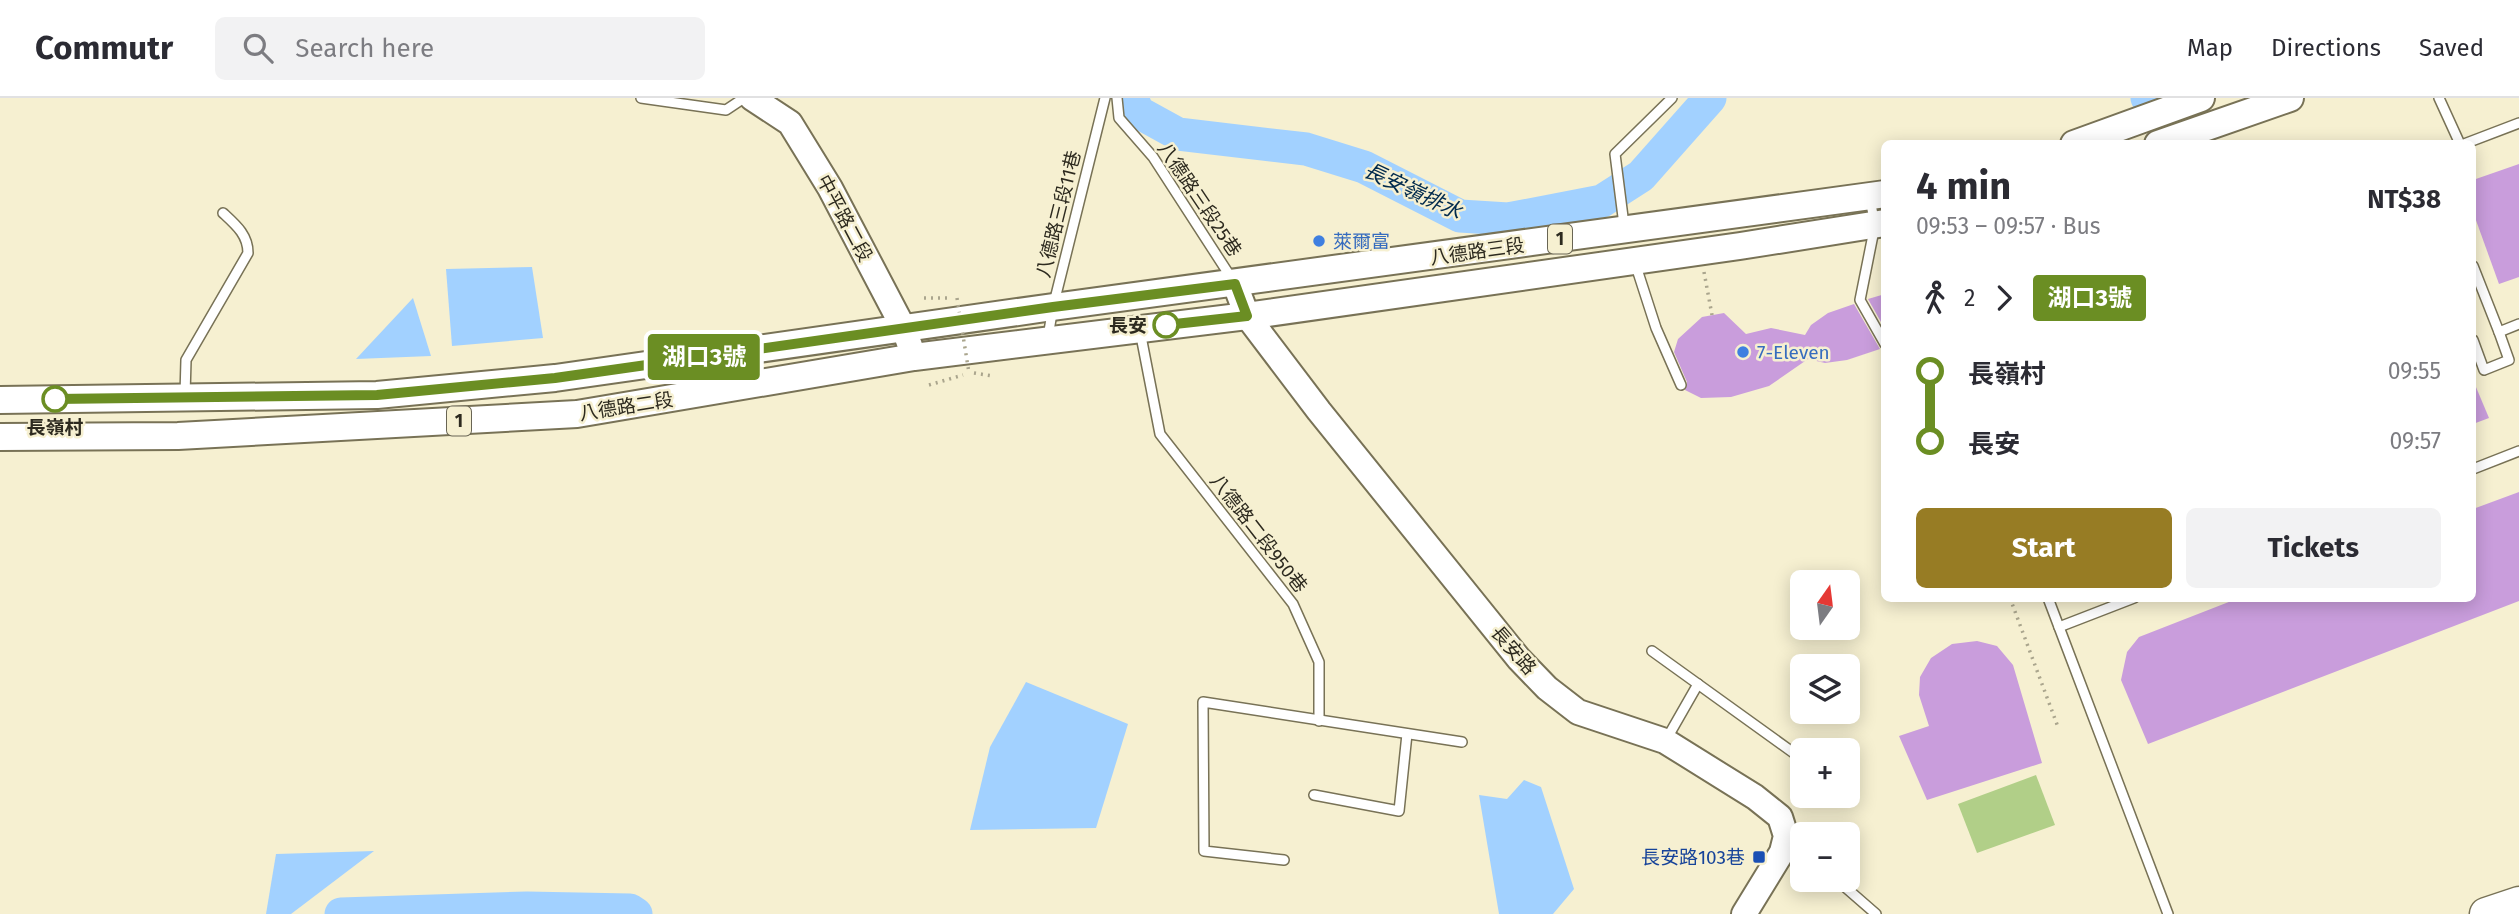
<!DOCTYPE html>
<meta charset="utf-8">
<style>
body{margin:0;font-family:"Fira Sans","Noto Sans TC",sans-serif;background:#f2f2f3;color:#2b2b33;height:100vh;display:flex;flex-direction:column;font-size:26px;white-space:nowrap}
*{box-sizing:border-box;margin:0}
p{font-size:23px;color:#7c7c81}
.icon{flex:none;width:38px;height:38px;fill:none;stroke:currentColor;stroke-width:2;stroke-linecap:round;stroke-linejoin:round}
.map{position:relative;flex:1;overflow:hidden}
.panel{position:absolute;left:1881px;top:42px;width:595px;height:462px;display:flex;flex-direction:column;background:#fff;border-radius:10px;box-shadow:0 4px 18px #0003}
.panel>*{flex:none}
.badge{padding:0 14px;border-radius:5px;font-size:24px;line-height:46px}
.needle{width:46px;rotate:14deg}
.buttons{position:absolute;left:1790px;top:472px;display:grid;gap:14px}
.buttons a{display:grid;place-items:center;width:70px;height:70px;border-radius:10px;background:#fff;box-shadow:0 4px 18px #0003;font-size:35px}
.map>.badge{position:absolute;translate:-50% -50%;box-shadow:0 0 0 4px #fff}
.legs{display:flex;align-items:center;gap:10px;height:77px;padding:0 35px;font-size:23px}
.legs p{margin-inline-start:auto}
.headline{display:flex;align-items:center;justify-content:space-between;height:119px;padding:0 35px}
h1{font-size:38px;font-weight:700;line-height:52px}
.primary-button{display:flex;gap:14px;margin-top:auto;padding:14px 35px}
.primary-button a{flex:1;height:80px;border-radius:10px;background:#977c24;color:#fff;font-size:28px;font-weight:700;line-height:80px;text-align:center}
.primary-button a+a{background:#f2f2f3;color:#2b2b33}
ul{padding:0 35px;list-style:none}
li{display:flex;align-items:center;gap:24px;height:70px;font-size:26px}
li i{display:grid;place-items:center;width:10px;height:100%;margin:0 9px;background:currentColor}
li i::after{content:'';width:18px;height:18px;margin:-9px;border:5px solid;border-radius:50%;background:#fff}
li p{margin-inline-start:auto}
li:first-child i{background:linear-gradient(#0000 50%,currentColor 0)}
li:last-child i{background:linear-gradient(currentColor 50%,#0000 0)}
header{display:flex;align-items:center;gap:42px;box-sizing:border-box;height:98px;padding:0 35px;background:#fff;border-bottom:2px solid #e1e1e2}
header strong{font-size:33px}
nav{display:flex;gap:38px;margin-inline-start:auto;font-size:24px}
.search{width:490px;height:63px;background:#f2f2f3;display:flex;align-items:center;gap:18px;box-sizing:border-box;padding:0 24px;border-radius:10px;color:#7c7c81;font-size:26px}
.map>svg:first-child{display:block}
.green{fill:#b1cf88}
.water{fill:#a2d1ff}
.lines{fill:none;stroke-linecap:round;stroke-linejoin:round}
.river{stroke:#a2d1ff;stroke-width:33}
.building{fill:#c99ddc}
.lane-casing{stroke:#787256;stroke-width:12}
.secondary-casing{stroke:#787256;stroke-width:28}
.primary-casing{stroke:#787256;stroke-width:30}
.highway-casing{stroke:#787256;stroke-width:35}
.path{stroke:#aaa58d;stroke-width:3.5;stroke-dasharray:2 5;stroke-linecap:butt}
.lane{stroke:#fff;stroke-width:9}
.secondary{stroke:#fff;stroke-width:24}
.primary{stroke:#fff;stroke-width:26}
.highway{stroke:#fff;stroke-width:32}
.path-bridge{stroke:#aaa58d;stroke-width:3.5;stroke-dasharray:2 5;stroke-linecap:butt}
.line-1-casing{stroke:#fff;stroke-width:16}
.line-1{stroke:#6b8e23;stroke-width:10}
.shop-dot{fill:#3f7fe0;stroke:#f6f0d1;stroke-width:2.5}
.stop-1-dot{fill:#fff;stroke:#6b8e23;stroke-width:3.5}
.transit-dot{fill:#1a4fb4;stroke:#f6f0d1;stroke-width:2.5}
.labels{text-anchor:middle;stroke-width:5;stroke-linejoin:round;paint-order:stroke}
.shield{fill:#f6f0d1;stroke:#696554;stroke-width:2}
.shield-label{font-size:18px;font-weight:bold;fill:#2d2a1f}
.street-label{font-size:19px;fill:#2d2a1f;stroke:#f6f0d1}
.shop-label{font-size:19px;fill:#366cbe;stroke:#f6f0d1;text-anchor:start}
.stop-label{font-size:19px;font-weight:bold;fill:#2d2a1f;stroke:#f6f0d1;text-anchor:end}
.transit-label{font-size:19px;fill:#164399;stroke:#f6f0d1;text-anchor:end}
.water-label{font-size:21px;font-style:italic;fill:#002a4d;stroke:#f6f0d1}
</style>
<header>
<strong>Commutr</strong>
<div class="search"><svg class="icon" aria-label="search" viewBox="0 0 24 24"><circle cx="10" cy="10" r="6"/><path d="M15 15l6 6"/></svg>Search here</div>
<nav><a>Map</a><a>Directions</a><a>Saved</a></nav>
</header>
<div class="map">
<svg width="2519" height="816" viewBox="0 0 2519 816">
<rect width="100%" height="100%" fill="#f6f0d1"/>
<path class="green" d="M2036,677L2055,727L1977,755L1958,706Z"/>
<g class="water">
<path d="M532,169L543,240L452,248L446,171Z"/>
<path d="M413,200L431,258L356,261Z"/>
<path d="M1026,584L1128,626L1096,730L970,732L990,649Z"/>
<path d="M1524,682L1541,689L1574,791L1553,816H1499L1479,697L1507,701Z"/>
<path d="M374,753L291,816H266L276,756Z"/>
</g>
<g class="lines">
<g class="river">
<path d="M1132,0L1138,14L1178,36L1306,51L1364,69L1460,118L1508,121L1602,103L1641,78L1710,0"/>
<path d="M2147,0L2178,46"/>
<path d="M341,816L527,810L630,812L636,816"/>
</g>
</g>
<g class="building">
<path d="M2519,66V179L2499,186L2473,114V82Z"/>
<path d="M1885,196V231L1868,201Z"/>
<path d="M1854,206L1880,251L1847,262L1825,265L1808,261L1769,288L1731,299L1701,300L1685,292L1687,284L1674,254L1678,241L1702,219L1724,215L1746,236L1771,230L1805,237L1811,227L1828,215Z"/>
<path d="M2473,282L2489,320L2473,326Z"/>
<path d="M2519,394V503L2148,646L2121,582L2127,554L2139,539L2239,500H2473V411Z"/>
<path d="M1977,543L1997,548L2013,567L2042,665L1927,702L1899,638L1929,628L1919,597L1920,579L1931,560L1952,546Z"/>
</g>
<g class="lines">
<defs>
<g id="lane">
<path d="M641,0L726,12L744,0"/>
<path d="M1117,0L1119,20L1153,59L1232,181"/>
<path d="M2439,0L2460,46"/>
<path d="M2464,46L2519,25"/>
<path d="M1870,101L1875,127L1860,202L1885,246"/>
<path d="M1624,127L1615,56L1672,0"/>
<path d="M1635,165L1656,230L1681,287"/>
<path d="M2473,168L2499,234L2519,226"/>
<path d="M1140,233L1160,336L1293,506L1319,564V623"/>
<path d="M1048,239L1053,209L1105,0"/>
<path d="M2473,242L2484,272L2509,262L2499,234"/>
<path d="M185,297L186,262L248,155C248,137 236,127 223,115"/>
<path d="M2473,371L2519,353"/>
<path d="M2048,500L2168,816"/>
<path d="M2059,529L2134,500"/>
<path d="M1652,553L1802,661"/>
<path d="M1666,642L1698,586"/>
<path d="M1314,697L1399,713L1407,636"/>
<path d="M1788,740L1802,753"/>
<path d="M1284,762L1204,753L1203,604L1462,644"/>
<path d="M1837,782L1876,816"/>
</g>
<g id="secondary">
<path d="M752,0L790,25L830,90L904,231L914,259"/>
<path d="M1235,186L1247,218L1319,313L1519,561L1547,590L1578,614L1665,643L1755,699L1780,719L1786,738L1782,754L1744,816"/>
</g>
<g id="primary">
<path d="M2074,46L2201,0"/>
<path d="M2158,46L2290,0"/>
<path d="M0,302L377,297L555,280L1053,209L1885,96"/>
<path d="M0,339L178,338L577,316L914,259L1247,218L1740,148L1885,125"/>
</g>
<path id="highway" d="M2486,816L2519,805"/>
</defs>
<use href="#lane" class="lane-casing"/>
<use href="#secondary" class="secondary-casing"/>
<use href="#primary" class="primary-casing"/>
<use href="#highway" class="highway-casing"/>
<g class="path">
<path d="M1704,174L1712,217"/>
<path d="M924,200H950"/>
<path d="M974,275L993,278"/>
<path d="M929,287L963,277"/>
<path d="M2010,500L2058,629"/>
</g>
<use href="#lane" class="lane"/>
<use href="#secondary" class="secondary"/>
<use href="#primary" class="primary"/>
<use href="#highway" class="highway"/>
<path class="path-bridge" d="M957,200L969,275"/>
</g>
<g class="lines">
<defs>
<path id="line-1" d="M55,301L377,297L555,280L1053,209L1235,186L1247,218L1166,227"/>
</defs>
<use href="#line-1" class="line-1-casing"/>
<use href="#line-1" class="line-1"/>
</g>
<g class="shop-dot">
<circle cx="1319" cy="143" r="7"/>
<circle cx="1743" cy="254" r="7"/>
</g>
<g class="stop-1-dot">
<circle cx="1166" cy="227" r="12"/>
<circle cx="55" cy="301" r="12"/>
</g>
<rect class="transit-dot" x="1752" y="752" width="14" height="14" rx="3.5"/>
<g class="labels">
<g class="shield">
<rect x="1548" y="126.5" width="24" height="29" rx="5"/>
<rect x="447" y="308.5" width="24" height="29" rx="5"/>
</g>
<g class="shield-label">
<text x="1560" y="147">1</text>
<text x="459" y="329">1</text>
</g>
<g class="street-label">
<text transform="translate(1200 101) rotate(56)" y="7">八德路三段25巷</text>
<text transform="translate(1058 116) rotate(-76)" y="7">八德路三段11巷</text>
<text transform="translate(845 120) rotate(62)" y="7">中平路二段</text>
<text transform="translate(1477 153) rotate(-8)" y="7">八德路三段</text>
<text transform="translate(626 308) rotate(-9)" y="7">八德路二段</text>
<text transform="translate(1259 435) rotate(52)" y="7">八德路二段950巷</text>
<text transform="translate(1514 552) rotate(49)" y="7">長安路</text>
</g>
<g class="shop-label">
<text x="1333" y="150">萊爾富</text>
<text x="1757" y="261">7-Eleven</text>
</g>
<g class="stop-label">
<text x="1147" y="234">長安</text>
<text x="55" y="336" text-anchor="middle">長嶺村</text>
</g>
<g class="transit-label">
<text x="1745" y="766">長安路103巷</text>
</g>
<g class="water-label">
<text transform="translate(1413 93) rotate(25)" y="7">長安嶺排水</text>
</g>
</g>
</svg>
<div class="buttons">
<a><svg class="needle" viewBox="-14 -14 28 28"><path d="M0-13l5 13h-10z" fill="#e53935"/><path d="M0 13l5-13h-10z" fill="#7c7c81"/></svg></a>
<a><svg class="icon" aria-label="layers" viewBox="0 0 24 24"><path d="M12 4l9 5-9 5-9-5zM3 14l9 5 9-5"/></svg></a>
<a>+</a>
<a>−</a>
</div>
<b class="badge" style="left:704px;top:259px;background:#6b8e23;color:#fff">湖口3號</b>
<section class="panel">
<div class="headline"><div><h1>4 min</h1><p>09:53 – 09:57 · Bus</p></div><b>NT$38</b></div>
<div class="legs"><svg class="icon" aria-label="walk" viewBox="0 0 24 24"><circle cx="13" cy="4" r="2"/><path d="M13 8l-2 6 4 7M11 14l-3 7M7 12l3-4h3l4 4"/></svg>2<svg class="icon" aria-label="forward" viewBox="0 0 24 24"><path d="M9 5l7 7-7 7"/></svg><b class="badge" style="background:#6b8e23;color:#fff">湖口3號</b></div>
<ul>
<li><i style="color:#6b8e23"></i><b>長嶺村</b><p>09:55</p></li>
<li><i style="color:#6b8e23"></i><b>長安</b><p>09:57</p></li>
</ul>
<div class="primary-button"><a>Start</a><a>Tickets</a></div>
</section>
</div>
